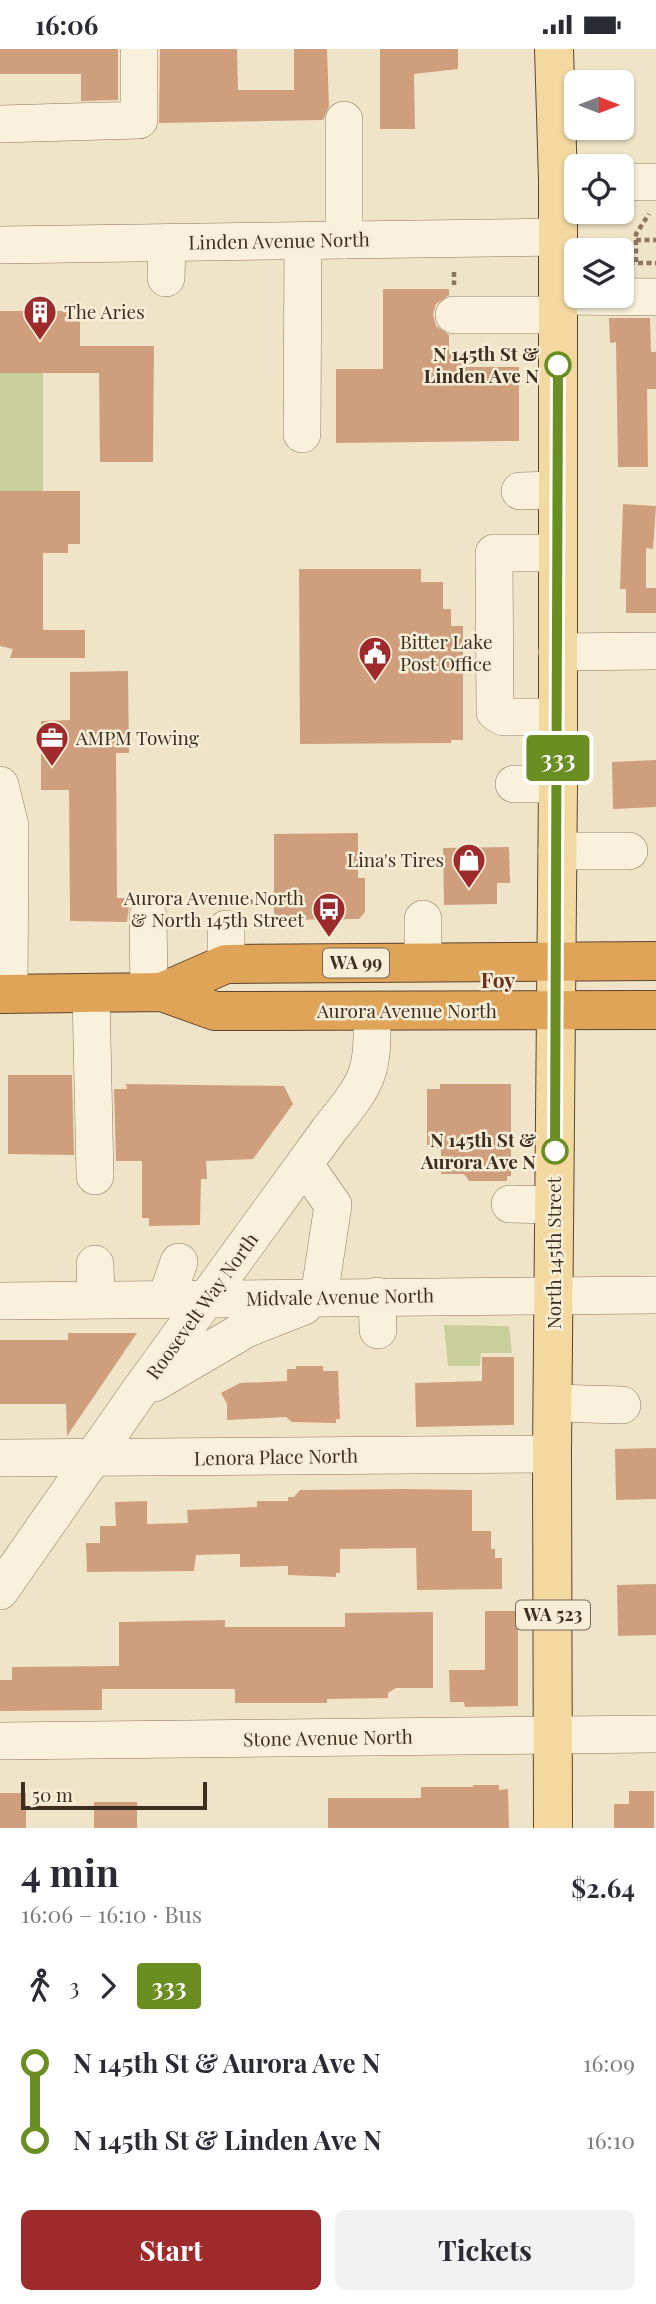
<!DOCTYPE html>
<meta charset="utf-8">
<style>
body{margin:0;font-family:"Playfair Display",serif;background:#f2f2f3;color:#2b2b33;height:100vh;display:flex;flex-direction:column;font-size:26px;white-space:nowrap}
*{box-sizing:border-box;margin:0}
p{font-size:23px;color:#7c7c81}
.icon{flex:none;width:38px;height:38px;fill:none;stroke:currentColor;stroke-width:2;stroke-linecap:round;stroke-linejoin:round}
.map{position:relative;height:1779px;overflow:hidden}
.details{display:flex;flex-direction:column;background:#fff;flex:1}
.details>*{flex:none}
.badge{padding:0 14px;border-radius:5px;font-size:24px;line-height:46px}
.needle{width:46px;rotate:90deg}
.fabs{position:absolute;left:564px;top:21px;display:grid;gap:14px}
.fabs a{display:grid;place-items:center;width:70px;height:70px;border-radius:10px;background:#fff;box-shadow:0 2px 5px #0004;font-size:35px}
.scale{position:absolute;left:21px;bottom:18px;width:186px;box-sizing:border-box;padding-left:7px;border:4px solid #3d2e20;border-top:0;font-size:19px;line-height:24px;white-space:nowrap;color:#3d2e20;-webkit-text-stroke:5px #f7eed8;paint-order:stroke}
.map>.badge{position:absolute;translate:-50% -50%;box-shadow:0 0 0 4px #fff}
.legs{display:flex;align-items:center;gap:10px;height:77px;padding:0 21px;font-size:23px}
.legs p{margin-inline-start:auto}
.headline{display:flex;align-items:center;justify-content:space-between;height:119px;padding:0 21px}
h1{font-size:38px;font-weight:700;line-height:52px}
.button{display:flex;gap:14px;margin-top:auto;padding:14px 21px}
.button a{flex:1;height:80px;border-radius:10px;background:#9e2a2b;color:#fff;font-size:28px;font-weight:700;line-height:80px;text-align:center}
.button a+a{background:#f2f2f3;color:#2b2b33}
ul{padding:0 21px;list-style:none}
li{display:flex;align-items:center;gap:24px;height:77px;font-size:26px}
li i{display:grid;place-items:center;width:10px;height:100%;margin:0 9px;background:currentColor}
li i::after{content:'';width:18px;height:18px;margin:-9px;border:5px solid;border-radius:50%;background:#fff}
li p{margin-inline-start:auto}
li:first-child i{background:linear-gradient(#0000 50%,currentColor 0)}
li:last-child i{background:linear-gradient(currentColor 50%,#0000 0)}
.status{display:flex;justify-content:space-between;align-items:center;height:49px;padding:0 35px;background:#fff;direction:ltr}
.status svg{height:19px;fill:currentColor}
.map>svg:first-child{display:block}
.green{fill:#c9cf9b}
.building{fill:#cf9f7d}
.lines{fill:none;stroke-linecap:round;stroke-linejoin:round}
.minor-casing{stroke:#8d765c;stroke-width:38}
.major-casing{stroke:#5b4430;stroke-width:40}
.highway-casing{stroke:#5b4430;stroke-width:40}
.path{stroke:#8d765c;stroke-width:4.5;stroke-dasharray:5 3.5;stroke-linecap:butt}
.minor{stroke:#faf1dc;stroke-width:37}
.major{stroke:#f3d9a0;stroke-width:38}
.highway{stroke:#e0a458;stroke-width:38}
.line-1-casing{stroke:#fff;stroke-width:16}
.line-1{stroke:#6b8e23;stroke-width:10}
.stop-1-dot{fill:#fff;stroke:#6b8e23;stroke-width:3.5}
.labels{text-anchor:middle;stroke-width:5;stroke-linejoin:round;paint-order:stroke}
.shield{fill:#f7eed8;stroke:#756857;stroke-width:2}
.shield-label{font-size:18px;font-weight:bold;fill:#3d2e20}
.street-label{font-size:19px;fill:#3d2e20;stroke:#f7eed8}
.poi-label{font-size:19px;fill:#3d2e20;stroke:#f7eed8;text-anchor:start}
.stop-label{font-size:19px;font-weight:bold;fill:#3d2e20;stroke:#f7eed8;text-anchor:end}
.neighbourhood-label{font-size:21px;font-weight:bold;fill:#6b2e1e;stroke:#f7eed8}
</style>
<div class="status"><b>16:06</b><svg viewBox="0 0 49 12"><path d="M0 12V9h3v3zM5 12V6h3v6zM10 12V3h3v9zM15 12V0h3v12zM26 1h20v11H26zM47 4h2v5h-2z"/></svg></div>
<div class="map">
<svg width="656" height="1779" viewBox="0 0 656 1779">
<rect width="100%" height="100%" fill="#f0e4c8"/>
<g class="green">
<path d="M43,318V449L32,442H0V324H32Z"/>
<path d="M444,1276L509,1277L512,1304H481L480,1317H448Z"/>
</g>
<g class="building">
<path d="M0,0H118V51L81,52V25H0Z"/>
<path d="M160,0H237L238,41H294V0H327L329,57L323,71L159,74Z"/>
<path d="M380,0H458V20L414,25L415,80H380Z"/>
<path d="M383,240H449V246L436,255L433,265L436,277L449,286V304H465V318H519V392L336,394V320H383Z"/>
<path d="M0,262H68V267H80V297H154L153,413H100L99,324H0Z"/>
<path d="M609,269H650L651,303H656V340H647L648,418H618L616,293L610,294Z"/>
<path d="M0,442H80V495H68V504H43V581H85V609H10L13,600L0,597Z"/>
<path d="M623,455L656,457L653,500L646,499V539H656V564H626V540H620Z"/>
<path d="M299,520H421V533H443V560H451V577H463V691H451V694L300,695Z"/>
<path d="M128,622L129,704H116L117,849H130L127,873L70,872L69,741H41V672L70,671V623Z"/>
<path d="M656,711V758L613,760L612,713Z"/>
<path d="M358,784V829H365V863L359,870L280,871L274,864V785Z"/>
<path d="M509,798L510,834H497V855L444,856L443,799Z"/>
<path d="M8,1026H72L74,1106L8,1105Z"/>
<path d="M126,1035L284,1037L293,1055L253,1110L206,1112L207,1130H201L200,1176L149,1177V1169H142V1112H116L114,1040H127Z"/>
<path d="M440,1035H511V1127H507V1132H469L464,1125H441V1100L427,1096V1040H440Z"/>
<path d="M68,1284H137L67,1387L66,1355H0V1291H68Z"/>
<path d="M482,1308H514V1376L416,1378L415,1334L482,1332Z"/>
<path d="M296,1317H323V1322H338L340,1370H336V1374L292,1373L286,1368L227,1371V1355L221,1344L240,1334L287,1332V1320H296Z"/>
<path d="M656,1399V1450L616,1451L615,1400Z"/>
<path d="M404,1440L472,1441V1482H491V1500H495V1509H502V1540L417,1541L416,1499L340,1500V1524H336V1528L288,1526V1517L240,1518V1505L196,1506L194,1522L87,1523L86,1494H100V1477H116L115,1453L147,1452V1475L188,1474L187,1461L257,1458V1452H288V1448H294L300,1441Z"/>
<path d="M656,1535V1586L618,1587L617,1536Z"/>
<path d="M485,1562H518V1657L465,1658L464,1653H450L449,1621H485Z"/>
<path d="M433,1563V1639H396L388,1644V1649L327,1650V1654H235V1640H102V1661L0,1662V1631H12V1618L119,1617V1573L225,1571V1578H345V1564Z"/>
<path d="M473,1736H499V1741L508,1740L509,1779H328V1749H421V1738H473Z"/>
<path d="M629,1742H654V1779H614V1755H629Z"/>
<rect x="0" y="1744" width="26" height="35"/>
<rect x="94" y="1753" width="43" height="26"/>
</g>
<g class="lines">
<defs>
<g id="minor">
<path d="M0,75L139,71V0"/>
<path d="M621,133H656"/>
<path d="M344,191V71"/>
<path d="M0,196L558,188"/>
<path d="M166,229L167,194"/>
<path d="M558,247L656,248"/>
<path d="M454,266H558"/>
<path d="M302,385L303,192"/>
<path d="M520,442L557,441"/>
<path d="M557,504H494L495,663L503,668H557"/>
<path d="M557,603L656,602"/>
<path d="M514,735H558"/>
<path d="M0,736L10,777L9,945"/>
<path d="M557,802H629"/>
<path d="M148,867L149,943"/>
<path d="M423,870V913"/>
<path d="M226,880V915"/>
<path d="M91,944L95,1127"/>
<path d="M305,1116L333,1156L319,1248"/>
<path d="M510,1155L554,1156"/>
<path d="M95,1215L96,1250"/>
<path d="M377,1247L378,1281"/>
<path d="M166,1250L179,1213"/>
<path d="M0,1252L656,1246"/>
<path d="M154,1334L246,1280L304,1257"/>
<path d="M553,1354L622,1356"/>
<path d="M0,1409L552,1405"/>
<path d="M0,1542L138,1344L329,1081C369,1031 373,1027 372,962"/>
<path d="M0,1692L656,1685"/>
</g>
<path id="major" d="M553,1779L552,1405L558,735V132L554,0"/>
<g id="highway">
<path d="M162,943L226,915L656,912"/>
<path d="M0,945L162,943L215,962L656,961"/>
</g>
</defs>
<use href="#minor" class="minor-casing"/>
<use href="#major" class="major-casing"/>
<use href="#highway" class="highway-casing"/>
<g class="path">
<path d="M636,191H656"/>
<path d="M636,213V185L649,165"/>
<path d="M621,214H656"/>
<path d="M454,223V236"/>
<path d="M239,853H260"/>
</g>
<use href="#minor" class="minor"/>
<use href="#major" class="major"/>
<use href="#highway" class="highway"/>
</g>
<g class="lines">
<defs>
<path id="line-1" d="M555,1102L558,316"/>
</defs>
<use href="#line-1" class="line-1-casing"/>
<use href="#line-1" class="line-1"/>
</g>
<defs>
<symbol id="building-pin" viewBox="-11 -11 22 30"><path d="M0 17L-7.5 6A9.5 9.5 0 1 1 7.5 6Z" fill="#9e2a2b" stroke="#f7eed8"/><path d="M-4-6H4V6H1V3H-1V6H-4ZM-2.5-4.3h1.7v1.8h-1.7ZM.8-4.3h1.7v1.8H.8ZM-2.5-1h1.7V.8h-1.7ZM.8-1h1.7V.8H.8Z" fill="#fff"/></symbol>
<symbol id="civic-pin" viewBox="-11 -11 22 30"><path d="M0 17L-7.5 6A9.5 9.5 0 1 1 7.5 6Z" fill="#9e2a2b" stroke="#f7eed8"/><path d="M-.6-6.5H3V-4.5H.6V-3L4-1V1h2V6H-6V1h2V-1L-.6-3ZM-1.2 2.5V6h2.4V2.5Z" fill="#fff"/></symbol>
<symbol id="office-pin" viewBox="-11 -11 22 30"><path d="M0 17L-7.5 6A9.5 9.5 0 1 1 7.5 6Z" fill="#9e2a2b" stroke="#f7eed8"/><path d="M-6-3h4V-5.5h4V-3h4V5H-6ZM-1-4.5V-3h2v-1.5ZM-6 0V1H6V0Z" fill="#fff"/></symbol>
<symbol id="shop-pin" viewBox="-11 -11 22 30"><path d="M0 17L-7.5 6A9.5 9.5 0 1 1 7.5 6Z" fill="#9e2a2b" stroke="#f7eed8"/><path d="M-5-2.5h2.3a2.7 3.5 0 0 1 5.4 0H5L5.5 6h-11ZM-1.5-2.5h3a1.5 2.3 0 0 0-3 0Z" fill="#fff"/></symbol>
<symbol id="bus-pin" viewBox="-11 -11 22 30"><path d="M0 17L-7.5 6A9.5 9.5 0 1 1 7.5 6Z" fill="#9e2a2b" stroke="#f7eed8"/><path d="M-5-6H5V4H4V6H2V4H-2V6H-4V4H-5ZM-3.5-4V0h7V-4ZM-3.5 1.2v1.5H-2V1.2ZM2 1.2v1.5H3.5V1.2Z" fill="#fff"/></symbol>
</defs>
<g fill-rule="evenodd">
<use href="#building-pin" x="21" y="244" width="38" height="52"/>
<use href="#civic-pin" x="356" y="585" width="38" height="52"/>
<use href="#office-pin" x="33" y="670" width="38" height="52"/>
<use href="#shop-pin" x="450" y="792" width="38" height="52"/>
<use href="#bus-pin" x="310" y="841" width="38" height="52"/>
</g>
<g class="stop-1-dot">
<circle cx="558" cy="316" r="12"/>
<circle cx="555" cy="1102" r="12"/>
</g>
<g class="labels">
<g class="shield">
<rect x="323" y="899.5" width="66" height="29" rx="5"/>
<rect x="516" y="1551.5" width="74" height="29" rx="5"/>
</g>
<g class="shield-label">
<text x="356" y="920">WA 99</text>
<text x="553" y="1572">WA 523</text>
</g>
<g class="street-label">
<text transform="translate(279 192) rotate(-1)" y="7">Linden Avenue North</text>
<text x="407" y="969">Aurora Avenue North</text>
<text transform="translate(554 1204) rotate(-90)" y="7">North 145th Street</text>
<text transform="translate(340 1248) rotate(-1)" y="7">Midvale Avenue North</text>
<text transform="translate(202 1257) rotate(-54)" y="7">Roosevelt Way North</text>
<text transform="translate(276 1408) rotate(-1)" y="7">Lenora Place North</text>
<text transform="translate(328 1689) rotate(-1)" y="7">Stone Avenue North</text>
</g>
<g class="poi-label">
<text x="64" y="270">The Aries</text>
<text x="400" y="600">Bitter Lake<tspan x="400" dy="22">Post Office</tspan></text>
<text x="76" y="696">AMPM Towing</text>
<text x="444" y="818" text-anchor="end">Lina's Tires</text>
<text x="304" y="856" text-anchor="end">Aurora Avenue North<tspan x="304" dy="22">&amp; North 145th Street</tspan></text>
</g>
<g class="stop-label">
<text x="539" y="312">N 145th St &amp;<tspan x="539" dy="22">Linden Ave N</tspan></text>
<text x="536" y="1098">N 145th St &amp;<tspan x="536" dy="22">Aurora Ave N</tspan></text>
</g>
<g class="neighbourhood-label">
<text x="498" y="939">Foy</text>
</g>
</g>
</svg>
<div class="fabs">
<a><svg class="needle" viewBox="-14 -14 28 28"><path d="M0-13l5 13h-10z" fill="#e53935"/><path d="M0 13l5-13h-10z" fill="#7c7c81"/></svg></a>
<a><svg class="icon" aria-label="locate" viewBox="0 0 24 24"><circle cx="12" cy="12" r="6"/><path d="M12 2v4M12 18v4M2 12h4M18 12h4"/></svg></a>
<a><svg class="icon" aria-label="layers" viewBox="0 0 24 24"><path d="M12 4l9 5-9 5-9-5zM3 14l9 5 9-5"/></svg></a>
</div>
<div class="scale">50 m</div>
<b class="badge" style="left:558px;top:709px;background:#6b8e23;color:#fff">333</b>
</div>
<section class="details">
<div class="headline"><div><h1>4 min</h1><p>16:06 – 16:10 · Bus</p></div><b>$2.64</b></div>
<div class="legs"><svg class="icon" aria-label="walk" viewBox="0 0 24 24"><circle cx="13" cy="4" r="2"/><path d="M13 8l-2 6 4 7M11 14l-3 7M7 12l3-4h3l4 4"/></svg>3<svg class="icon" aria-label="forward" viewBox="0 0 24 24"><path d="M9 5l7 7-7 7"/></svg><b class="badge" style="background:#6b8e23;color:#fff">333</b></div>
<ul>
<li><i style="color:#6b8e23"></i><b>N 145th St &amp; Aurora Ave N</b><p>16:09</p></li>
<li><i style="color:#6b8e23"></i><b>N 145th St &amp; Linden Ave N</b><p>16:10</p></li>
</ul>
<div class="button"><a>Start</a><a>Tickets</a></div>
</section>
